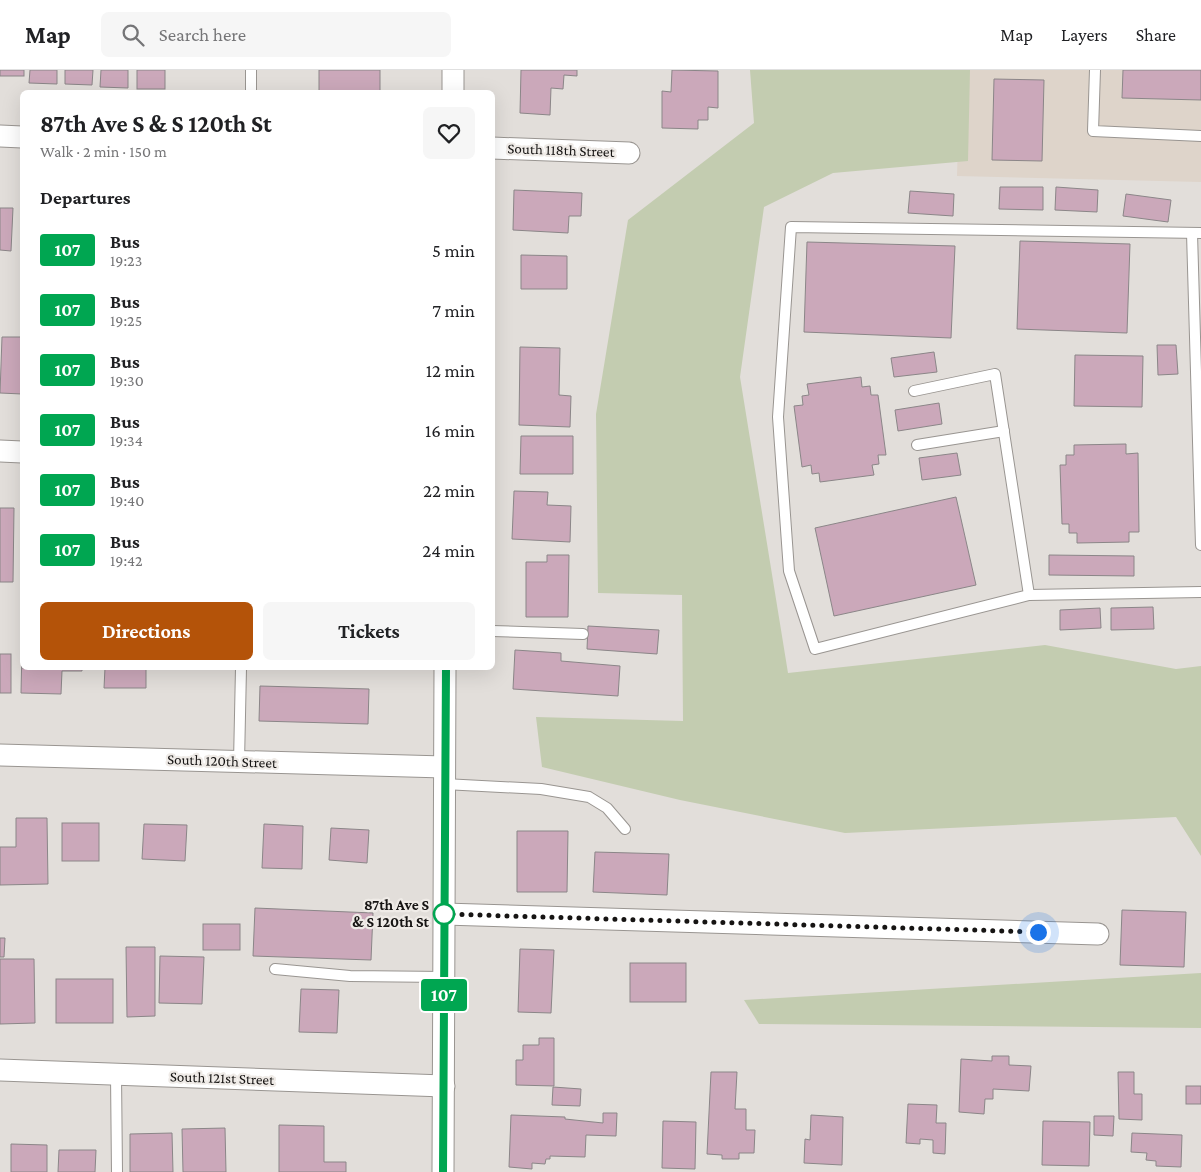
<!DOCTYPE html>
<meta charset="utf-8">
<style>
body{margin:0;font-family:"Crimson Pro",serif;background:#f6f6f6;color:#202124;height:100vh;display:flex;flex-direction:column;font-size:19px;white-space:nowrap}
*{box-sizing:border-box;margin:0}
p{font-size:16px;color:#757577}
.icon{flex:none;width:28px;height:28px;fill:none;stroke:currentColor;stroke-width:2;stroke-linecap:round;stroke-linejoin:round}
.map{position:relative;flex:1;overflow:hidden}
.side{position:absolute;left:20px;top:20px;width:475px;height:580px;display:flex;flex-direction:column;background:#fff;border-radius:8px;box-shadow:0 5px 20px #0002}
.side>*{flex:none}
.badge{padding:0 10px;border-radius:4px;font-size:18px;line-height:32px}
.you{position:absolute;width:25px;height:25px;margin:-12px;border:4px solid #fff;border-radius:50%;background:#1a73e8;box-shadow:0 0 0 8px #1a73e833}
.map>.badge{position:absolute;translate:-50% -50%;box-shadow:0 0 0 2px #fff}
h2{padding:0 20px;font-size:19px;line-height:45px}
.round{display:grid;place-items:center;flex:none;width:52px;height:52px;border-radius:8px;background:#f6f6f6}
.summary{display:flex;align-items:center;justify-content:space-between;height:85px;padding:0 20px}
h1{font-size:24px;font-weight:700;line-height:38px}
.button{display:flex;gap:10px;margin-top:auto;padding:10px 20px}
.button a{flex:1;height:58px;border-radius:8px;background:#b45309;color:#fff;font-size:20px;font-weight:700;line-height:58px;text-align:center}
.button a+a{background:#f6f6f6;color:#202124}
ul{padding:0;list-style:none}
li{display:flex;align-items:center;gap:15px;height:60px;padding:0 20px}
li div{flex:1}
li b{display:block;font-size:19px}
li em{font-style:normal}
li .badge{min-width:55px;font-weight:700;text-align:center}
header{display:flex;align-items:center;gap:30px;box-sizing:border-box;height:70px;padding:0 25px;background:#fff;border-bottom:1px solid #e0e0e0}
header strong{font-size:24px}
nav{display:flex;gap:28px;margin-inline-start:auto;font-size:18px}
.search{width:350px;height:45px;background:#f6f6f6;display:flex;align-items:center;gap:12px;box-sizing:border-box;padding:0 18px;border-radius:8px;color:#757577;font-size:19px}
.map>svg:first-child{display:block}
.built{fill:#ded4ca}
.green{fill:#c3ccb0}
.building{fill:#cba8ba;stroke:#8b8688}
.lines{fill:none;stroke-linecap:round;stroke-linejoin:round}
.service-casing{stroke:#999591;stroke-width:12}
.minor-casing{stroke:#999591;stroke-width:23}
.service{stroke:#fff;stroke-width:10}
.minor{stroke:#fff;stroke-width:21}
.line-casing{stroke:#fff;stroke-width:11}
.line{stroke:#00a651;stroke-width:8}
.walk{stroke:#161413;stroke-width:5;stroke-dasharray:0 9}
.stop-dot{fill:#fff;stroke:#00a651;stroke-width:2.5}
.labels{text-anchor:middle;stroke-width:4.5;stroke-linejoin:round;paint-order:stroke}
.street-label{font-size:15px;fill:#161413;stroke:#efebe7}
.stop-label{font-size:15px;font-weight:bold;fill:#161413;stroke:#efebe7;text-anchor:end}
</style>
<header>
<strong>Map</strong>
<div class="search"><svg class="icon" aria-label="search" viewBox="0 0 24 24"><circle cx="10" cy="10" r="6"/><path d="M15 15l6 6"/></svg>Search here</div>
<nav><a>Map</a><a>Layers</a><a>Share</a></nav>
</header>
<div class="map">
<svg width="1201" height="1102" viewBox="0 0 1201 1102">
<rect width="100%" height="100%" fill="#e2deda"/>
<path class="built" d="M960,0H1201V112L957,106Z"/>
<g class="green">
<path d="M750,0H970L968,91L833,103L764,137L740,307L788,603L1045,575L1176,599L1201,596V786L1176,747L845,763L680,730L542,697L536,647L683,651L682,525L598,523L596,344L628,150L754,53Z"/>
<path d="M1201,903V958L759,954L744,930Z"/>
</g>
<g class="building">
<rect x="0" y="0" width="24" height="6"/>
<path d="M30,0H57V14L29,13Z"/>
<path d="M65,0H93L92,15L65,14Z"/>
<path d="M101,0H128V18L100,17Z"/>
<rect x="137" y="0" width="28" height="19"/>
<rect x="319" y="0" width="61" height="22"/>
<path d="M521,0H577V6L564,5L563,19L551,18L550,45L520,43Z"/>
<path d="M672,0L718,1V38L708,37V50H698V59L662,58V21L671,22Z"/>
<path d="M1123,0H1201V30L1122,28Z"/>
<path d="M994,9L1044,10L1042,91L992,90Z"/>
<path d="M1000,117H1043V140L999,139Z"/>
<path d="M1056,117L1098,120L1097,142L1055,140Z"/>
<path d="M514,120L582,123L581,146H569L568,163L513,160Z"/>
<path d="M910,121L954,124L953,146L908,143Z"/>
<path d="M1126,124L1171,130L1168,152L1123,146Z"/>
<path d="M0,138H13L11,181L0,180Z"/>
<path d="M1020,171L1130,174L1127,263L1017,259Z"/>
<path d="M807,172L955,176L951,268L804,262Z"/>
<path d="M521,185L567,186V219H521Z"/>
<path d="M2,267H22V324L0,323Z"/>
<path d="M1157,275H1176L1178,304L1158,305Z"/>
<path d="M520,277L560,278L559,325L571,326L570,357L519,355Z"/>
<path d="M934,282L937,302L894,307L891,288Z"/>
<path d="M1075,285L1143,286L1142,337L1074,336Z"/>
<path d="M861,307L862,317L870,316L871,325H878L886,385H878L879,394L872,395L874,405L820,412L819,403L812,404L811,395L802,397L794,336L803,335L802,326L809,325L807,314Z"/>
<path d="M939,333L942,354L898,361L895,340Z"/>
<path d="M521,366H573V404H520Z"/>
<path d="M1126,374V384L1138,383L1139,462H1129V472L1077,473V463H1069V454H1062L1060,395H1066V385H1074V375Z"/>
<path d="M957,383L961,405L922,410L919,388Z"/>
<path d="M514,421L548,422L547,435L571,436L570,472L512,469Z"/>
<path d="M956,427L976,515L834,546L815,458Z"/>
<path d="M0,438H14L13,512H0Z"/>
<path d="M547,485H569L568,547H526V492H547Z"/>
<path d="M1049,485L1134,486V506L1049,505Z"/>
<path d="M1153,537L1154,559L1111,560V538Z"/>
<path d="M1100,538L1101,558L1060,560V540Z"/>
<path d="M588,556L659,560L657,584L587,579Z"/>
<path d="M22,577V598H82V601H62L61,624L21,623Z"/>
<path d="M515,580L561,583V591L620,596L618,626L513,619Z"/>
<rect x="0" y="584" width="11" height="39"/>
<path d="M105,598H146V618H104Z"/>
<path d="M260,616L369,619L368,654L259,651Z"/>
<path d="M16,748H47L48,814L0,815V777H16Z"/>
<rect x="62" y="753" width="37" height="38"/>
<path d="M144,754L187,755L185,791L142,789Z"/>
<path d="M264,754L303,756L302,799L262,798Z"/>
<path d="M331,758L369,760L367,793L329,790Z"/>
<path d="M517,761H568L567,822H517Z"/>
<path d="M595,782L669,784L667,825L593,822Z"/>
<path d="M255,838L373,843L371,890L253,886Z"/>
<path d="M1122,840L1186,842L1184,897L1120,895Z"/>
<rect x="203" y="854" width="37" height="26"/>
<path d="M0,868H5L4,887H0Z"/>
<path d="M126,877H155V946L127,947Z"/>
<path d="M520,879L554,880L551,943L518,942Z"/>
<path d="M160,886L204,887L202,934L159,933Z"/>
<path d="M0,889H34L35,953L0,954Z"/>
<rect x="630" y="893" width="56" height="39"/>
<rect x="56" y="909" width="57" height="44"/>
<path d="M301,919L339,920L337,963L299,962Z"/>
<path d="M539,968H554V1016L516,1015V990H523V975H539Z"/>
<path d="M992,986H1009V995L1031,996L1029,1021L993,1019V1029H985L984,1044L959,1042L961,989L992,991Z"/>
<path d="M711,1002H737L735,1039H746V1060H755L754,1083H739V1089H722V1085L707,1084Z"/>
<path d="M1118,1002H1134V1024H1142V1050L1119,1049Z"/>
<rect x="1186" y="1016" width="15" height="18"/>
<path d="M553,1017L581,1019L580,1036L552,1035Z"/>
<path d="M908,1034L937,1035L936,1053H946L945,1084L933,1083V1070L920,1069V1074L906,1073Z"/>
<path d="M603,1043H617L616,1066L586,1065L585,1087L550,1086V1089H546L545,1094L532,1093V1099L509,1097L511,1045L565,1047V1049L603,1053Z"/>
<path d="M811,1045L843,1047L842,1095L804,1093L805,1069L810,1070Z"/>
<path d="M1094,1046H1114L1113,1066L1094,1065Z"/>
<path d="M663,1051L696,1052L695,1099L662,1098Z"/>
<path d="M1043,1051L1090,1052L1089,1096L1042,1095Z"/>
<path d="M279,1055L324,1056V1092H346V1102H279Z"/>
<path d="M225,1058L226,1102H183L182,1059Z"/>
<path d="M172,1063L173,1102H130V1064Z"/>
<path d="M1132,1063L1182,1065L1181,1097L1156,1096V1091L1146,1090L1147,1083L1131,1082Z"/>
<path d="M11,1074L47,1075V1102H11Z"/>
<path d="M59,1080H96L95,1102H58Z"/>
</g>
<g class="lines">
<defs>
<g id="service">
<path d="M1095,0L1093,61L1201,66"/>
<path d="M251,22V0"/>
<path d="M1192,163L1201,475"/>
<path d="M1201,163L791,157L778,347L789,501L815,579L1029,525L1201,522"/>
<path d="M914,321L995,304L1029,525"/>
<path d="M917,375L1004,361"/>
<path d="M492,561L583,564"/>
<path d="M239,692L241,598"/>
<path d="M444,714L541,719L589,727L607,738L625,759"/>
<path d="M275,899L350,906L444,907"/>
<path d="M116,1005L117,1102"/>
</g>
<g id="minor">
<path d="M453,22V0"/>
<path d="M0,66L22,67"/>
<path d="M492,78L629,83"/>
<path d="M0,381L22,382"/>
<path d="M0,685L444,697"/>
<path d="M444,844L1098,864"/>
<path d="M0,1000L444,1016"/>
<path d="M443,1102L445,598"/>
</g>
</defs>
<use href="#service" class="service-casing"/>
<use href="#minor" class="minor-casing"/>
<use href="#service" class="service"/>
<use href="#minor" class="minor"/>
</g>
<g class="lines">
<defs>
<path id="line" d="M443,1102L446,598"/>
</defs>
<use href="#line" class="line-casing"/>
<use href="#line" class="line"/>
<path class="walk" d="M444,844L1038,862"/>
</g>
<circle class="stop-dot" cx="444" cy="844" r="10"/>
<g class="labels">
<g class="street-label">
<text transform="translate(561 80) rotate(2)" y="5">South 118th Street</text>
<text transform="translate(222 691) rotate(2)" y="5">South 120th Street</text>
<text transform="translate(222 1008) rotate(2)" y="5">South 121st Street</text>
</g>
<g class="stop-label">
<text x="429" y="840">87th Ave S<tspan x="429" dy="17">&amp; S 120th St</tspan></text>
</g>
</g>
</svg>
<div class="you" style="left:1038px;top:862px"></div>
<b class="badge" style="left:444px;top:925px;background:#00a651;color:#fff">107</b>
<section class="side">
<div class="summary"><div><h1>87th Ave S &amp; S 120th St</h1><p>Walk · 2 min · 150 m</p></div><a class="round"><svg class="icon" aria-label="heart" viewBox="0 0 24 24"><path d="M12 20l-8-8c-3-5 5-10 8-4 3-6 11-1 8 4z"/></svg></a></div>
<h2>Departures</h2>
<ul>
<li><span class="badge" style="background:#00a651;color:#fff">107</span><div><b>Bus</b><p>19:23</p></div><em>5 min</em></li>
<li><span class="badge" style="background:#00a651;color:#fff">107</span><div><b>Bus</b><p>19:25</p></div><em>7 min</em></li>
<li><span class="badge" style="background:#00a651;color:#fff">107</span><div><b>Bus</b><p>19:30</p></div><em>12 min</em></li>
<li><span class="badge" style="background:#00a651;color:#fff">107</span><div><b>Bus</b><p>19:34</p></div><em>16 min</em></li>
<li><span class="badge" style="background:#00a651;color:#fff">107</span><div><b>Bus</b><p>19:40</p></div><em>22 min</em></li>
<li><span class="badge" style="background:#00a651;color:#fff">107</span><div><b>Bus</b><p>19:42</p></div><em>24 min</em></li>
</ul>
<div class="button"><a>Directions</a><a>Tickets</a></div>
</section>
</div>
